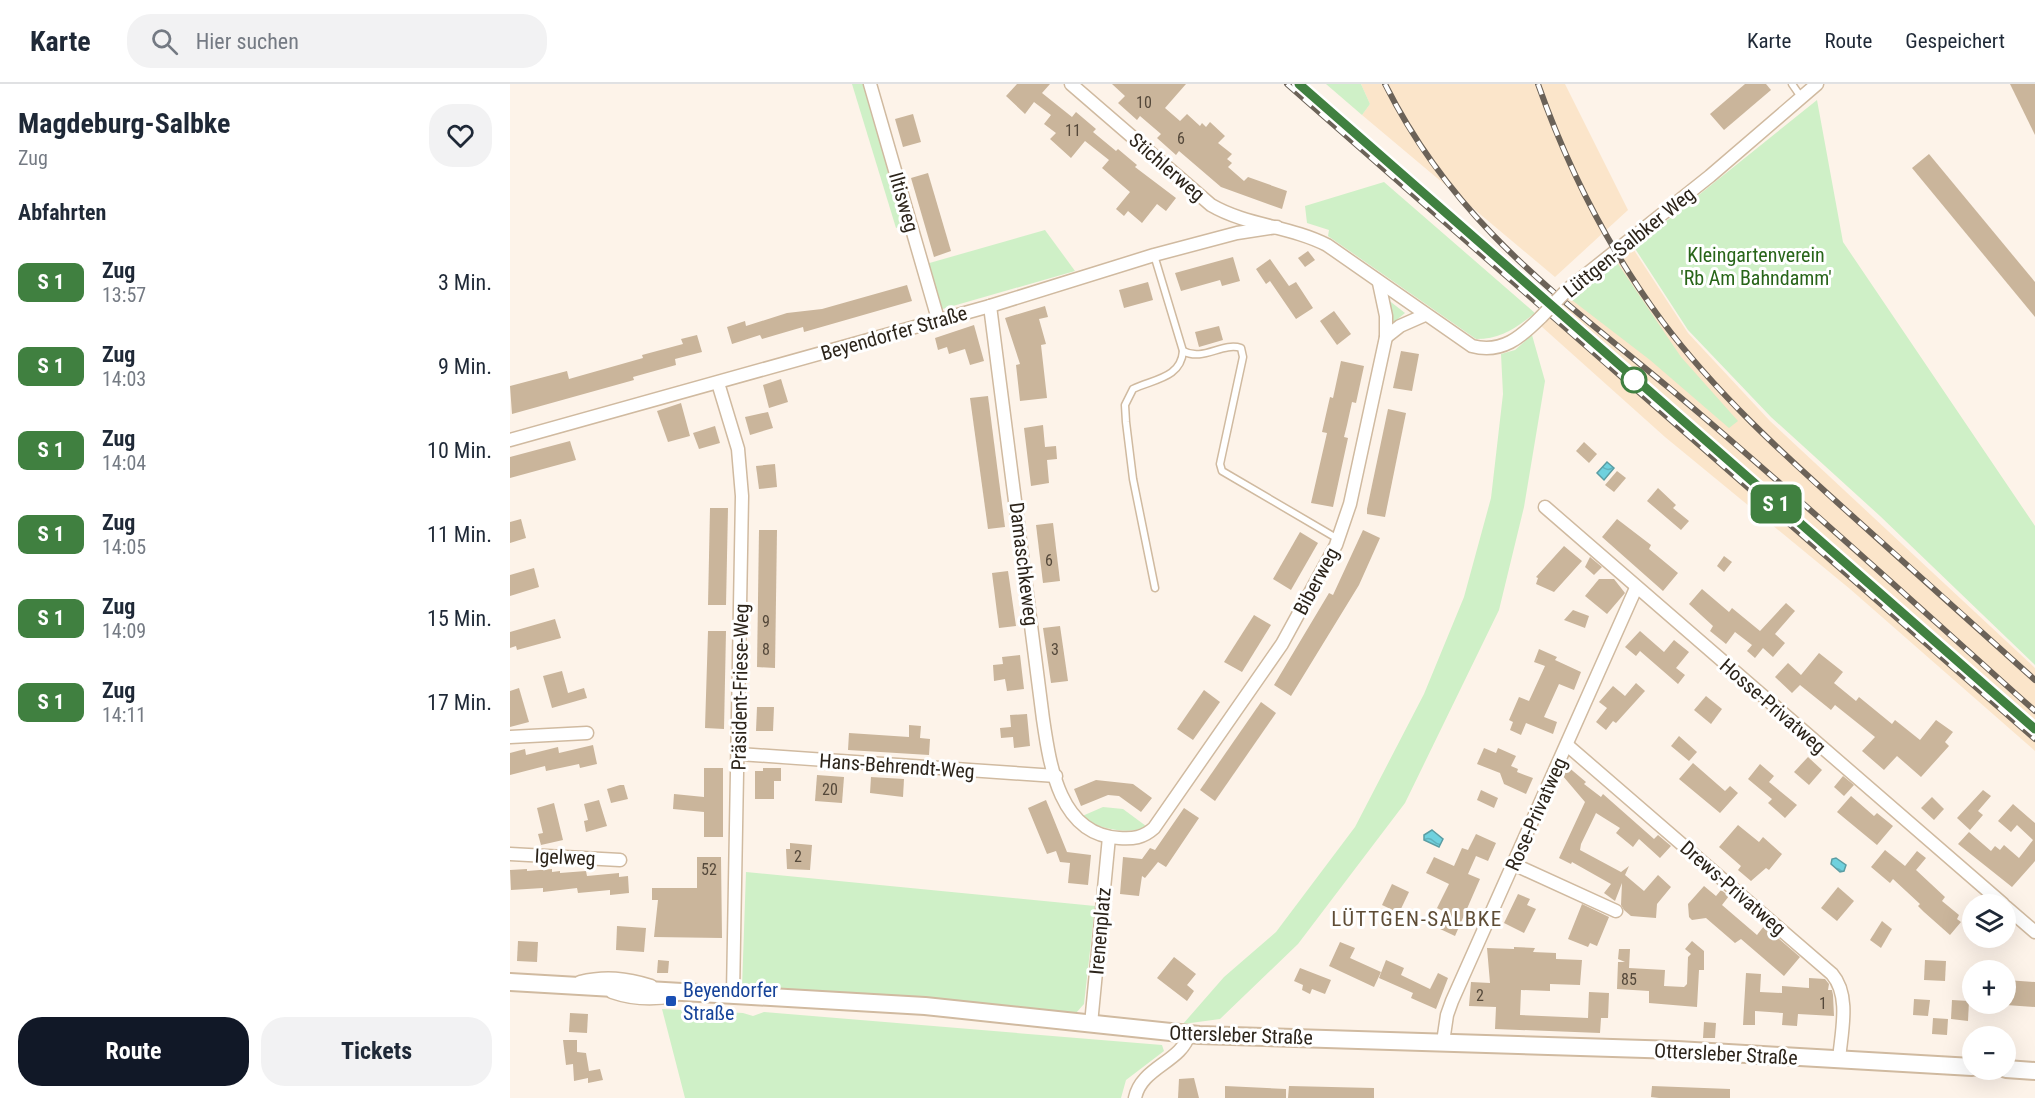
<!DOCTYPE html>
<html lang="de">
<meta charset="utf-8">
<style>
body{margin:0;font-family:"Roboto Condensed",sans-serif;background:#f2f2f3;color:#1f2937;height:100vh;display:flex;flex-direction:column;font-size:22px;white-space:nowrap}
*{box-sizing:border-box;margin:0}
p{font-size:20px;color:#747a83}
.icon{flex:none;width:33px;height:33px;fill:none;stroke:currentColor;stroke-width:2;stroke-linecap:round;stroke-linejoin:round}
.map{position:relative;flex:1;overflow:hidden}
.panel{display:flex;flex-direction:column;background:#fff;width:510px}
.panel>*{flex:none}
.badge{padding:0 12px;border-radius:9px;font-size:21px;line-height:39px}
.tools{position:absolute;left:1452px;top:810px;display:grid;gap:12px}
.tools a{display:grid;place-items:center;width:54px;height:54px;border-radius:50%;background:#fff;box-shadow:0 6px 24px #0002;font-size:30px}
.map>.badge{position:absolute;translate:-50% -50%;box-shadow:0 0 0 3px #fff}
h2{padding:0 18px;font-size:22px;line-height:54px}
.round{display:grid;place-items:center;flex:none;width:63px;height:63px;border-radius:24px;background:#f2f2f3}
.overview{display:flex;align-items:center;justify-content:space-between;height:102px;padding:0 18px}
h1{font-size:28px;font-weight:700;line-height:45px}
.cta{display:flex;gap:12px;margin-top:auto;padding:12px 18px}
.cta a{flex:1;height:69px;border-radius:24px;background:#111827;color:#fff;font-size:24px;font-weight:700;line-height:69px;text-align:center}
.cta a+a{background:#f2f2f3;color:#1f2937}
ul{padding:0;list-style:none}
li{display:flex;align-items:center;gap:18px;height:84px;padding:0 18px}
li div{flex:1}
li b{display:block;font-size:22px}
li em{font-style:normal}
li .badge{min-width:66px;font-weight:700;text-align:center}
header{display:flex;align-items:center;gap:36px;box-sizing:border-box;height:84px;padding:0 30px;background:#fff;border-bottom:2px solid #e0e1e3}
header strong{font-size:28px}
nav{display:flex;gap:33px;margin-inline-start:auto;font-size:21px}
.search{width:420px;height:54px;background:#f2f2f3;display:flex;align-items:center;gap:15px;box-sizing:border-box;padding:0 21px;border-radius:24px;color:#747a83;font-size:22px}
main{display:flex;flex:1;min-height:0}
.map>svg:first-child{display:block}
.built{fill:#fbe5ca}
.green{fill:#cff0c7}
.water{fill:url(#water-waves);stroke:#5b9da3;stroke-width:1.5}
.building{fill:#cab59b}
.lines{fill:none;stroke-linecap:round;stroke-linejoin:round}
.service-casing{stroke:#d0baa0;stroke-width:9}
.minor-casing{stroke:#d0baa0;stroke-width:15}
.secondary-casing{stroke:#d0baa0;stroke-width:20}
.service{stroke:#fff;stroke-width:6}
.minor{stroke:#fff;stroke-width:12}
.secondary{stroke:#fff;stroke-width:16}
.rail-casing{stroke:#6b6258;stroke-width:6}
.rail{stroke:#fff;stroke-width:4;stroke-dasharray:11;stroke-linecap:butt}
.minor-bridge-casing{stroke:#d0baa0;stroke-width:15;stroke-linecap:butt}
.minor-bridge{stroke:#fff;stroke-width:12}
.line-casing{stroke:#fff;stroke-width:14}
.line{stroke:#408040;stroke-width:9}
.stop-dot{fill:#fff;stroke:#408040;stroke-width:3}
.transit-dot{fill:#1a4fb4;stroke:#fff;stroke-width:2}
.labels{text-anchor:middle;stroke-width:6;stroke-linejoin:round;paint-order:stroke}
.number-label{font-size:16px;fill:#54483a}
.street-label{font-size:20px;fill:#2c241a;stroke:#fff}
.park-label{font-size:20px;fill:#286519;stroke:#fff}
.transit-label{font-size:20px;fill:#164399;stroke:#fff;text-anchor:start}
.neighbourhood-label{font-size:21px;letter-spacing:1.5px;fill:#5f4d36;stroke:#fff}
</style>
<header>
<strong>Karte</strong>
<div class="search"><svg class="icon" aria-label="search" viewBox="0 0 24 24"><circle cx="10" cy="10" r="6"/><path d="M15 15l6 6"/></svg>Hier suchen</div>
<nav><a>Karte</a><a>Route</a><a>Gespeichert</a></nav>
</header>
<main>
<section class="panel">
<div class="overview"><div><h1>Magdeburg-Salbke</h1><p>Zug</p></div><a class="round"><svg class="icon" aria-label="heart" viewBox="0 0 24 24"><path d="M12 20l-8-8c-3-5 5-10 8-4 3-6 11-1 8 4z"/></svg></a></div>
<h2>Abfahrten</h2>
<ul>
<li><span class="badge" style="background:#408040;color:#fff">S 1</span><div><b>Zug</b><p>13:57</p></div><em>3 Min.</em></li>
<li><span class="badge" style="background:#408040;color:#fff">S 1</span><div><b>Zug</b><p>14:03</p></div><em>9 Min.</em></li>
<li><span class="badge" style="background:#408040;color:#fff">S 1</span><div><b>Zug</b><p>14:04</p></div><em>10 Min.</em></li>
<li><span class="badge" style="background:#408040;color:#fff">S 1</span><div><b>Zug</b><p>14:05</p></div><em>11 Min.</em></li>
<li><span class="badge" style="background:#408040;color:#fff">S 1</span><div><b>Zug</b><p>14:09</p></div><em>15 Min.</em></li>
<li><span class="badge" style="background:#408040;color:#fff">S 1</span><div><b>Zug</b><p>14:11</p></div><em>17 Min.</em></li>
</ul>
<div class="cta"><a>Route</a><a>Tickets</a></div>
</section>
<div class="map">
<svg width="1525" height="1014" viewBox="0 0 1525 1014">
<defs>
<pattern id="water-waves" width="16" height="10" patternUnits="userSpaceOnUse" patternTransform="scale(1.5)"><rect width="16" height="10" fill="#6fd1de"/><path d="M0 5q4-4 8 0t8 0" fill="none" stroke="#60b3be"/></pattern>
</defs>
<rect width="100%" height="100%" fill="#fdf3e9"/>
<g class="built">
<path d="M851,0H1055L1118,126L1045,193L852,31L860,20Z"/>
<path d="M1122,163L1178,249L1260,337L1525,584V667L1340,505L1155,353L1031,242L1056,215Z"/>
</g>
<g class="green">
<path d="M342,0H354L395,141L386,144Z"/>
<path d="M816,0H851L860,20L852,31Z"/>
<path d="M1307,16L1333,158L1525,442V581L1370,432L1261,333L1178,246L1124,163Z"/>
<path d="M874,98L1025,229C1006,244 991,255 966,255L818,152L819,146L797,139L795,122Z"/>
<path d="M535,146L565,187L429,226L416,180Z"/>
<path d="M1106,177L1171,273L1228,337L1219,344L1140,276L1058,213L1079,194Z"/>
<path d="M877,215L895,229L883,239Z"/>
<path d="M1022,251L1035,297L1014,423L989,526L895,719L788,860L710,935L673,940L714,893L766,848L845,743L914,610L954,513L981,414L993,310L991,270L1005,266Z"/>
<path d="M593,723L613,725L636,742C619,753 585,743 570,733Z"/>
<path d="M236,788L585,822L574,920L566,929L559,931L232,904Z"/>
<path d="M152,925L233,929L243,932L254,928L652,961L654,967L616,996L611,1014H175Z"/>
</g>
<g class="water">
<path d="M1097,378L1104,384L1094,396L1087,389Z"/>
<path d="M922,746L933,755L929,763L914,756V751Z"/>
<path d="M1326,774L1336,781L1334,787L1330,788L1321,780L1322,775Z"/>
</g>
<g class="building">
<path d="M507,0H540L532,9L562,33L566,28L586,45L583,48L606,67L608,65L627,81L625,83L666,114L656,127L647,120L632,139L618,127L614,132L606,125L620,108L592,84L599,76L575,57L561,74L540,55L546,49L534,40L541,31L524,18L515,30L496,12Z"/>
<path d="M602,0H676L655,24L670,37L677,30L690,42L692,39L696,43L700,38L715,52L708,59L722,70L717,75L722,79L718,83L734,97L738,93L777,107L772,125L711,103L669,67L666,71L647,54L651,50L630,32L627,36L608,19L615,12Z"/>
<path d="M1235,0H1256L1261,6L1214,46L1200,30Z"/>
<path d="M1500,0H1525V51Z"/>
<path d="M403,30L411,58L393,63L385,35Z"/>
<path d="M1419,70L1525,198V233L1402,84Z"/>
<path d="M418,89L441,167L424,173L401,94Z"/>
<path d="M798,167L805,176L795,183L788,174Z"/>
<path d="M723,173L730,197L712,202L710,196L671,207L665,189Z"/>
<path d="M760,175L779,202L786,198L803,224L786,235L760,197L756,200L746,185Z"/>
<path d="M638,198L643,216L614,224L609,206Z"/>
<path d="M397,201L402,217L294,248L293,243L252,255L250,251L222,260L217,243L235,237L236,242L277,229L312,225Z"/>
<path d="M535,222L538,233L529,235L536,260L531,261L537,314L510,317L506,281L510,280L495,234Z"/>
<path d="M824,227L841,250L827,261L810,237Z"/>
<path d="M464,241L474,277L460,281L455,265L439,270L437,263L428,266L425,254Z"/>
<path d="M709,242L713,256L689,263L685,248Z"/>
<path d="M187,251L192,268L165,275L166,281L123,293L124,296L2,330L0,302L57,287L59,295L73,291L133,274L132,271L173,260L171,255Z"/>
<path d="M891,267L909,270L902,307L883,304Z"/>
<path d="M831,277L854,282L846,319L842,318L837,341L834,353L838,354L823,423L801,419L817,349L812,348L820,313L823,314Z"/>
<path d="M271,295L278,318L259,324L253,301Z"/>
<path d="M478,312L495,443L478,445L460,314Z"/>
<path d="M171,319L180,352L158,358L147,327Z"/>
<path d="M878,325L896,329L875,433L857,430V425Z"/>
<path d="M258,328L263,344L240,351L235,333Z"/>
<path d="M533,341L535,363L546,362L547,375L537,376L539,399L521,402L514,344Z"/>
<path d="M205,342L210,359L189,365L183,349Z"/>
<path d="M60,357L66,376L0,394V373Z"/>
<path d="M1074,358L1087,370L1079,379L1066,367Z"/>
<path d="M265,380L267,403L249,405L246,382Z"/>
<path d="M1107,387L1116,394L1104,408L1095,401Z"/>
<path d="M1148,404L1166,421L1163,424L1179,437L1171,446L1137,417Z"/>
<path d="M200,424H218L216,521H198Z"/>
<path d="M11,435L16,454L0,459V438Z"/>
<path d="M1107,435L1141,461L1139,465L1168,489L1153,507L1092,453Z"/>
<path d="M543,439L550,497L533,499L526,441Z"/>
<path d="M249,446H267L265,584L247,583Z"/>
<path d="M853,446L870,454L849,501L781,612L764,601L819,509L823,511Z"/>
<path d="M790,448L808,459L781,506L763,495Z"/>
<path d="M1054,462L1072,477L1044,508L1026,500L1028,494L1026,493Z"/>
<path d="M1214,472L1222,478L1214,488L1207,482Z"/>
<path d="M1080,473L1092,483L1084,491L1075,483Z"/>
<path d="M24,484L29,503L0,512V491Z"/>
<path d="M498,487L506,542L489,544L482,489Z"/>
<path d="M1089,495H1104L1115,509L1097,530L1075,512Z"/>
<path d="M1192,505L1219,528L1222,524L1250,547L1276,519L1285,527L1265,550L1275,559L1263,573L1253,564L1245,574L1237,567L1242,561L1225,548L1216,560L1200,547L1203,542L1179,520Z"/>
<path d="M1063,526L1079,532L1075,544L1054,536Z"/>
<path d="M744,531L761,541L732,588L714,578Z"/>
<path d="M45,535L51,554L7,566L6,562L0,564V548Z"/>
<path d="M550,542L558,597L541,599L533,544Z"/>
<path d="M198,547H216L214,645L195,644Z"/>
<path d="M1130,547L1154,568L1164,556L1179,568L1166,584L1175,591L1168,600L1130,567L1126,572L1115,563Z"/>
<path d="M1029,565L1047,573L1045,576L1071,588L1064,606L1049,600L1034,633L1047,638L1043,650L1016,639L1011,651L1000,646L1003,638L999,636L1009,613L1019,617L1035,582L1024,578Z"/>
<path d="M1309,569L1333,588L1324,599L1346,617L1349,613L1382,640L1385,636L1410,656L1426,636L1443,648L1435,658L1439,662L1411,693L1387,672L1374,686L1352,667L1365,653L1325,621L1321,626L1290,601L1282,609L1265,593L1278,579L1291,591Z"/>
<path d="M510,571L514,605L497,607L495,595L484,597L483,581L493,580L492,573Z"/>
<path d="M52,587L58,609L74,604L77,614L42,624L33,592Z"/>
<path d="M1126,599L1135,607L1106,639L1103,637L1096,646L1086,638L1097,624L1089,618L1103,602L1115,612Z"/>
<path d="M9,604L19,638L0,643V607Z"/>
<path d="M694,606L710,618L683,656L667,645Z"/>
<path d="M1196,612L1212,625L1201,640L1184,626Z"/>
<path d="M751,618L766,629L705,717L690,706Z"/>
<path d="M247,623H264L263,647H246Z"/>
<path d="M517,630L520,662L504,664L503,653L491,654L490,644L501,643L500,631Z"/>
<path d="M399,641L411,642L410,654L420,655L419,671L338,666L339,649L399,653Z"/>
<path d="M1169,652L1187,668L1179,677L1161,662Z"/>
<path d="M83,661L87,680L70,684L69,680L36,687L35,682L0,691V669L15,665L16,671L48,663L49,669Z"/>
<path d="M974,664L986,669L988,664L1006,672L1001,682L1008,685L1007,688L1023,694L1016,710L994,700L990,689L967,680Z"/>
<path d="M1298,673L1312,686L1299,701L1284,688Z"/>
<path d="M1183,679L1215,707L1220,702L1228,709L1210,729L1169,695Z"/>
<path d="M1250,680L1264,692L1259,698L1287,721L1275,734L1258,719L1262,715L1238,695Z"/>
<path d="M1057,682L1076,698L1074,700L1091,713L1093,710L1144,755L1148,751L1161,762L1150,774L1129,755L1123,763L1106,749L1110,744L1086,729L1071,760L1070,766L1111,788L1119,782L1115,791L1134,807L1148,791L1161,803L1147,820L1146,834L1121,832L1114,826L1111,821L1112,799L1105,817L1094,809L1101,800L1062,778L1061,780L1049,774L1075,718L1052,691Z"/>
<path d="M194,684H213V753H194V728L163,725L164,710L194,713Z"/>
<path d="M253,684H271V697H264V715H245V687H253Z"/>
<path d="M307,691L334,693L332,719L305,717Z"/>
<path d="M1333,692L1344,701L1334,712L1324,703Z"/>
<path d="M361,693L394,695L393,713L360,709Z"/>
<path d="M586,696L623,700L642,714L631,728L609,712L598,711L571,722L564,705Z"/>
<path d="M110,701H114L118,715L101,719L97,705Z"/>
<path d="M971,706L988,714L984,724L967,716Z"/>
<path d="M1473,706L1481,712L1468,727L1473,731L1460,746L1447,734Z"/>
<path d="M1341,712L1364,732L1367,729L1383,742L1367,761L1327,728Z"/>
<path d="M1422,713L1434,725L1424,736L1411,724Z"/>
<path d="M89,716L97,742L76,748L74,737L78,736L74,720Z"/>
<path d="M536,716L557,768L581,771L578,801L558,799L560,779L550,778L546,767L537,770L518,724Z"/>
<path d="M44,719L53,756L31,761L28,750L33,749L27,724Z"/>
<path d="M1503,720L1525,739V777L1502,803L1448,760L1459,748L1481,767L1485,762L1490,766L1494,761L1509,774L1523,756L1507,741L1501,748L1488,737Z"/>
<path d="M674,724L689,734L656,783L648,778L635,794L632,792L629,812L610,810L613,773L632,775L640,764L645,766Z"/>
<path d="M1228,741L1249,758L1253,753L1272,770L1259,786L1256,784L1241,797L1228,786L1231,782L1209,763Z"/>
<path d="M966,750L986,759L978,777L966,772L958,790L970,795L945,852L928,844L935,828L927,824L939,800L916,789L924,773L944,782L952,764L958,766Z"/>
<path d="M280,759L302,761L300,786L277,785L276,765H280Z"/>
<path d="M1375,766L1395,782L1407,767L1416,774L1406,786L1435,813L1432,817L1449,831L1447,835L1451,838L1440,851L1414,828L1408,822L1410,820L1383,795L1380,799L1361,783Z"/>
<path d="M187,773H211L212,854L144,853L148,816H142V804H187Z"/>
<path d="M17,785V787L42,785V788L50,787V789L76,787L77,792L109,789V793L118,792L119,809L100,811V806L68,809L67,804L33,808V804L1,806L0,786Z"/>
<path d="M882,800L899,808L889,829L872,821Z"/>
<path d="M1194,802L1206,812L1211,806L1219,812L1212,821L1247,851L1254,842L1290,873L1274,892L1231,855L1225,859L1196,834L1182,836L1179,833L1178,820Z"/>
<path d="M1328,803L1344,817L1327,837L1311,824Z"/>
<path d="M1008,810L1020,815L1017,821L1026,825L1014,849L994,839Z"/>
<path d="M1072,820L1099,833L1087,862L1080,859L1078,863L1058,855Z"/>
<path d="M1372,837L1382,845L1371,864L1360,856Z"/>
<path d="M107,842L136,844L134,868L106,866Z"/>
<path d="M8,857L28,858L27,878L7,877Z"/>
<path d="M1182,857L1194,867V886H1189L1187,923L1139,919V907L1107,905L1108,878H1115L1108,875L1109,865H1120L1119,884L1155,886L1154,902L1174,903L1177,900L1178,873L1181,870L1175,865Z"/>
<path d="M830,858L845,864L840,874L871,888L864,903L819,882Z"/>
<path d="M1004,863L1025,864L1023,868L1046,869V875L1072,876L1070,901L1040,900V907L1011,906L1010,931L1078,934L1079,908L1099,909L1098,934H1091L1090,949L985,945L986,923L959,922L961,898L980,899L977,864L1004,865Z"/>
<path d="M664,873L686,890L677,901L684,907L677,917L647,894Z"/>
<path d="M148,876L159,877L158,889H147Z"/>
<path d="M876,876L894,884L891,891L920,905L928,889L938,894L926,925L901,914L903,909L869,894Z"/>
<path d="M1415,876L1436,877L1435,897L1414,896Z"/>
<path d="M790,884L821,896L815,910L802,905L800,910L792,906L793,901L784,897Z"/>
<path d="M1236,889L1251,890L1250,908L1272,909V902L1299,904V894L1315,895L1319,900L1318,906H1322L1323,911L1324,932L1288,930L1287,942L1272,941L1273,929L1245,927V941H1233Z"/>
<path d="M1496,896L1525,898V923L1496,921Z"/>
<path d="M1404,915L1420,916L1418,932L1403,931Z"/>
<path d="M1442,916L1459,917L1458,937L1441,935Z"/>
<path d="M60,929L78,930L77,949L59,948Z"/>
<path d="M1423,934L1438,935L1437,951L1422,950Z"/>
<path d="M1194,938L1206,939L1205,954H1193Z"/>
<path d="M53,956H67V968L76,969L79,987L90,985L93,996L78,999V994L64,997L63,980L56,981Z"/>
<path d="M684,994L689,1014H668L669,995Z"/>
<path d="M715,1002L776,1005V1014H715Z"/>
<path d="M779,1002L864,1004V1014H778Z"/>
<path d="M1142,1002L1220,1005V1014H1149L1141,1013Z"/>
</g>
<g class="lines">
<defs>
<g id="service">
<path d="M1282,0L1291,13"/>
<path d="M644,171L673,267C671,294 644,295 623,305L615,321L616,338L623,395L645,504"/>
<path d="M673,267C693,278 712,258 731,264L733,273L710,380L712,387L828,455"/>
</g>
<g id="minor">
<path d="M360,0L428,235"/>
<path d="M561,0L701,121C737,142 780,142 817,161L962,262C992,270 1011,253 1031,233"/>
<path d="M1058,205L1200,92L1307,0"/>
<path d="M480,222L533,635C540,683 550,751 609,754C623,755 633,754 644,744L772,560L826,461L840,420L876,253V232L869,199"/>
<path d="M876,253L890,242L915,231"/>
<path d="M208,299L228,365L232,412L223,910"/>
<path d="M0,356L480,222L644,171L727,149L767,143"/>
<path d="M1035,423L1493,820"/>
<path d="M0,653L77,649"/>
<path d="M1057,661L1322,890C1341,912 1331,949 1329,976"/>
<path d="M229,670L546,692"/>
<path d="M0,770L110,776"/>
<path d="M1003,780L1106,827"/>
<path d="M1496,823L1525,848"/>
<path d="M70,898C95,892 116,894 141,902"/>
<path d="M102,908C122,915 143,916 164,912"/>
<path d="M581,940L599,753"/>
<path d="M933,958L937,931L942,917L1126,504"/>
<path d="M625,1014C631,983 672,978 679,950"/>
</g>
<g id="secondary">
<path d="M0,898L415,922L689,951L1167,966L1462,983"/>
<path d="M1496,985L1525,987"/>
</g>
</defs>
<use href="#service" class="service-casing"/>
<use href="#minor" class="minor-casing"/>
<use href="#secondary" class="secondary-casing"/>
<use href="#service" class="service"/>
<use href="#minor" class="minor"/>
<use href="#secondary" class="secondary"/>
<defs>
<g id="rail">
<path d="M777,0L1525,655"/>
<path d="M875,0C951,152 1067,224 1190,330C1304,427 1414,528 1525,627"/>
<path d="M1028,0C1058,85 1098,164 1152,237C1206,309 1272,369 1339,429C1401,484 1463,540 1525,596"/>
</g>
</defs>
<use href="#rail" class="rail-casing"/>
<use href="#rail" class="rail"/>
<defs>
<path id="minor-bridge" d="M1031,233L1058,205"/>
</defs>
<use href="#minor-bridge" class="minor-bridge-casing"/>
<use href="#minor-bridge" class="minor-bridge"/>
</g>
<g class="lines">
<defs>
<path id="line" d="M789,0L1525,645"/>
</defs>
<use href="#line" class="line-casing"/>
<use href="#line" class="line"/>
</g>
<circle class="stop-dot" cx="1124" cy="296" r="12"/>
<rect class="transit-dot" x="155" y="911" width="12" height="12" rx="3"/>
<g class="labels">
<g class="number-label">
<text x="634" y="24">10</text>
<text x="563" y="52">11</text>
<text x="671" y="60">6</text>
<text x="539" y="482">6</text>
<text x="256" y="543">9</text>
<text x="256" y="571">8</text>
<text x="545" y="571">3</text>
<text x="320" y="711">20</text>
<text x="288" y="778">2</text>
<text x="199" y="791">52</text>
<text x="1119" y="901">85</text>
<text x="970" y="917">2</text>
<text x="1313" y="925">1</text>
</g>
<g class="street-label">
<text transform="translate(657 83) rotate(41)" y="7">Stichlerweg</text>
<text transform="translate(394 118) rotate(74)" y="7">Iltisweg</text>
<text transform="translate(1119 158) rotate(-39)" y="7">Lüttgen-Salbker Weg</text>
<text transform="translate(384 249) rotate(-16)" y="7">Beyendorfer Straße</text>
<text transform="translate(514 480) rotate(83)" y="7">Damaschkeweg</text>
<text transform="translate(806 497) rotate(-62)" y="7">Biberweg</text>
<text transform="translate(230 603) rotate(-89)" y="7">Präsident-Friese-Weg</text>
<text transform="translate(1263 622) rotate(41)" y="7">Hosse-Privatweg</text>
<text transform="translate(387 682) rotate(4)" y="7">Hans-Behrendt-Weg</text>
<text transform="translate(1026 730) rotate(-66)" y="7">Rose-Privatweg</text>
<text transform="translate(55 773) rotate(3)" y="7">Igelweg</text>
<text transform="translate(1223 804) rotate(41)" y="7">Drews-Privatweg</text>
<text transform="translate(590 847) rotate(-85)" y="7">Irenenplatz</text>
<text transform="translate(731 951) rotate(2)" y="7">Ottersleber Straße</text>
<text transform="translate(1216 970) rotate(3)" y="7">Ottersleber Straße</text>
</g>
<g class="park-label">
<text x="1246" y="178">Kleingartenverein<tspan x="1246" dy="23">'Rb Am Bahndamm'</tspan></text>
</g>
<g class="transit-label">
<text x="173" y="913">Beyendorfer<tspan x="173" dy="23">Straße</tspan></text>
</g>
<g class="neighbourhood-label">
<text x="907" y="842">LÜTTGEN-SALBKE</text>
</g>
</g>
</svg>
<div class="tools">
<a><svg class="icon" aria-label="layers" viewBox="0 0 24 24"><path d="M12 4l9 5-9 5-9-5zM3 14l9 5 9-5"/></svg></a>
<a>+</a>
<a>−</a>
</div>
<b class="badge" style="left:1266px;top:420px;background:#408040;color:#fff">S 1</b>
</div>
</main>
